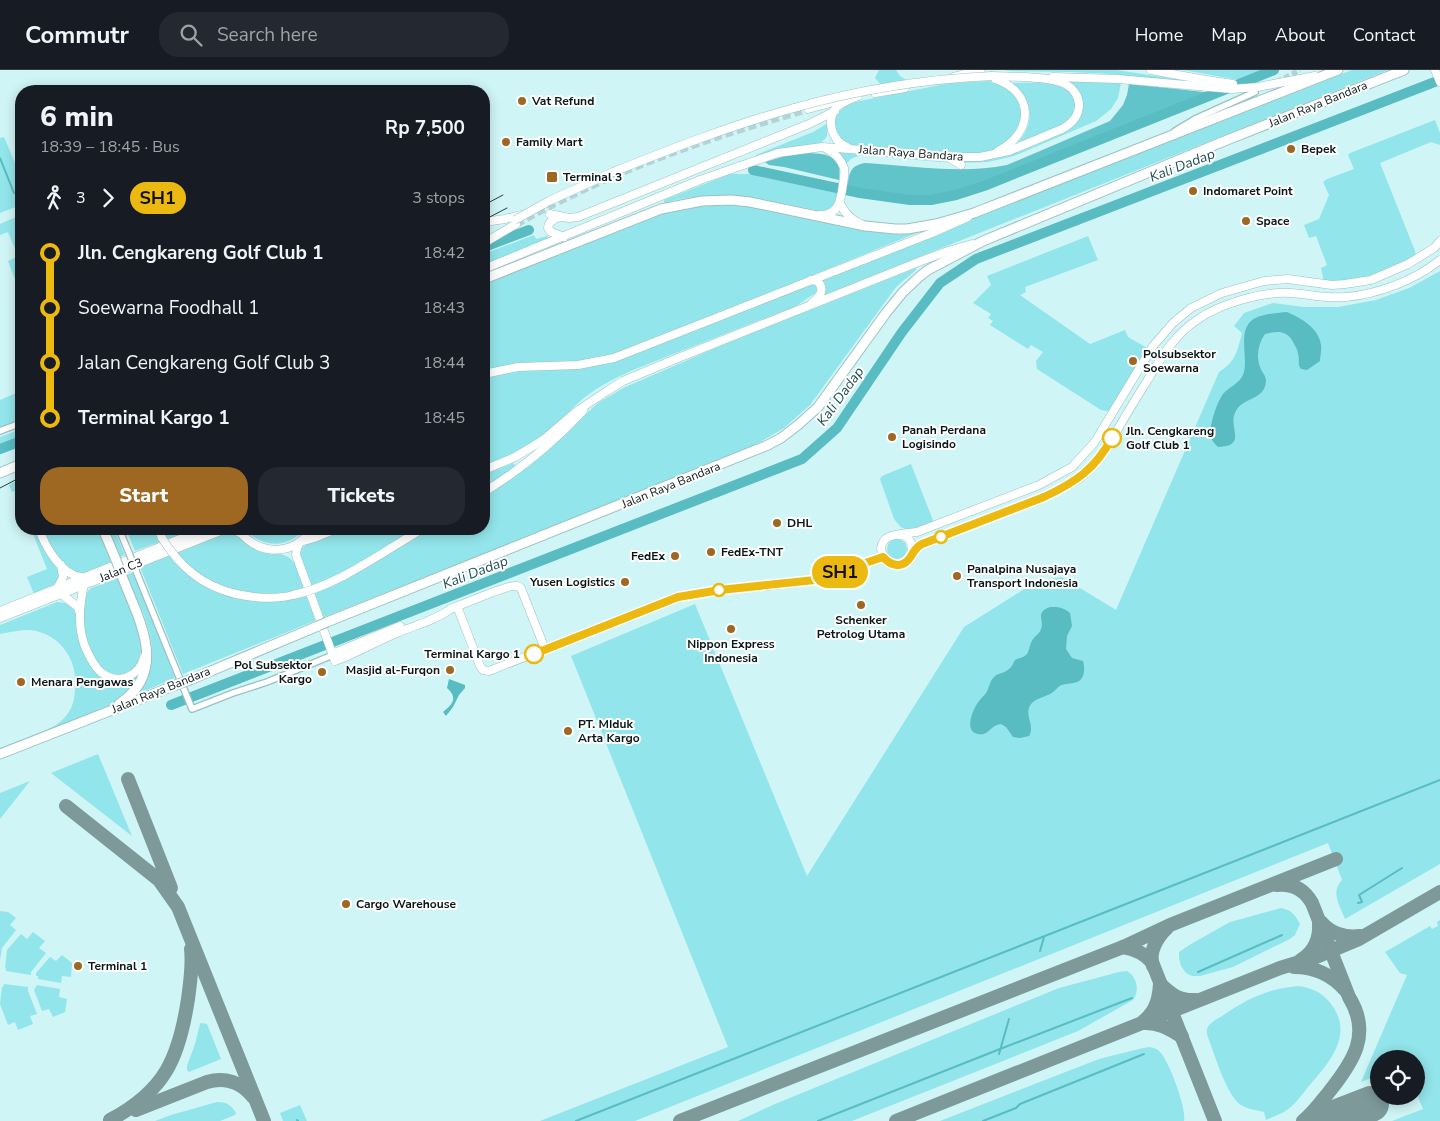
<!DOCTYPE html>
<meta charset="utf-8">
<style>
body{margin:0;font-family:"Nunito Sans",sans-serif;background:#242831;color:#f1f3f6;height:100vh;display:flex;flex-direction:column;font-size:19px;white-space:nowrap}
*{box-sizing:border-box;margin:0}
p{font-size:16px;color:#9ea1a6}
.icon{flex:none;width:28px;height:28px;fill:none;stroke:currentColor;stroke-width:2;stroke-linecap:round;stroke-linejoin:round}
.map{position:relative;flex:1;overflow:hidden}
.panel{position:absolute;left:15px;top:15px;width:475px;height:450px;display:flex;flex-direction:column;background:#171b24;border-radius:20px;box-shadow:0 2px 12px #0003}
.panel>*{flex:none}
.badge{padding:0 10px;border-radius:16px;font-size:18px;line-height:32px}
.controls{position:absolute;left:1370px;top:980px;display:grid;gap:10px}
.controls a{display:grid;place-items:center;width:55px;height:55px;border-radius:50%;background:#171b24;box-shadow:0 2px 12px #0003;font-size:25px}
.map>.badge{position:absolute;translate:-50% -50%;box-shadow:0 0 0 2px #fff}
.legs{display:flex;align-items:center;gap:8px;height:55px;padding:0 25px;font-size:16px}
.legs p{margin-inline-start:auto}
.summary{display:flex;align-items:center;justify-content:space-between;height:85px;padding:0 25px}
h1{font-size:28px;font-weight:800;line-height:38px}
.primary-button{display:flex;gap:10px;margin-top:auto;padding:10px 25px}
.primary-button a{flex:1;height:58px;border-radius:20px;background:#9f6822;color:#fff;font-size:20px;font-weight:800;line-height:58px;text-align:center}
.primary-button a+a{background:#242831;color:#f1f3f6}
ul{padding:0 25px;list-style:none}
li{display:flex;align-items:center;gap:18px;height:55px;font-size:19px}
li i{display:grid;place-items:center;width:8px;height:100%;margin:0 6px;background:currentColor}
li i::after{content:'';width:12px;height:12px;margin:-6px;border:4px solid;border-radius:50%;background:#171b24}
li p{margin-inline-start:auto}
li:first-child i{background:linear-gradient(#0000 50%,currentColor 0)}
li:last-child i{background:linear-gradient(currentColor 50%,#0000 0)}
header{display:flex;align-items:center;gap:30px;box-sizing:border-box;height:70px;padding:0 25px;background:#171b24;border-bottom:1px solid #363941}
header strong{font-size:24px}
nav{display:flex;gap:28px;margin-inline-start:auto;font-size:18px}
.search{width:350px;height:45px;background:#242831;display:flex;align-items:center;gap:12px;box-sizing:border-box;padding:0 18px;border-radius:20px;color:#9ea1a6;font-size:19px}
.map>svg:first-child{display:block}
.green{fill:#92e5ea}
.forest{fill:#60c4ca}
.water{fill:#58bcc2}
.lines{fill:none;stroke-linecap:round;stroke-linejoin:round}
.stream{stroke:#58bcc2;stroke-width:2}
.river{stroke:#58bcc2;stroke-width:10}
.taxiway{stroke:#7e999a;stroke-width:14}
.runway{stroke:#7e999a;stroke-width:36}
.street-tunnel{stroke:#b2d4d6;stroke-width:5.5;stroke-dasharray:5.5 3;stroke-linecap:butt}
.secondary-tunnel{stroke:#b2d4d6;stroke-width:8;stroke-dasharray:8 4;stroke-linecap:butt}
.street-casing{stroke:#9cc0c2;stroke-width:8}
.secondary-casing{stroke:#9cc0c2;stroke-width:9}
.primary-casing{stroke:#9cc0c2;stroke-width:11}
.street{stroke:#fff;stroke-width:5.5}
.secondary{stroke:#fff;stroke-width:8}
.primary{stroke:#fff;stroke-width:9}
.tram{stroke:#2b3d3e;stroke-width:1}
.street-bridge-casing{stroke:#9cc0c2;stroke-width:8;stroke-linecap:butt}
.secondary-bridge-casing{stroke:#9cc0c2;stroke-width:9;stroke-linecap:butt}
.primary-bridge-casing{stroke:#9cc0c2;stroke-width:11;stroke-linecap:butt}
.street-bridge{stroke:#fff;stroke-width:5.5}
.secondary-bridge{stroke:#fff;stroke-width:8}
.primary-bridge{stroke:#fff;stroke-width:9}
.line-1-casing{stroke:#fff;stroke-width:11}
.line-1{stroke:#ecb910;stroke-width:8}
.poi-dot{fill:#9f6822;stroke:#fff;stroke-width:2}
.stop-1-dot{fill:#fff;stroke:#ecb910;stroke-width:2.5}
.labels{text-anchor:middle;stroke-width:4;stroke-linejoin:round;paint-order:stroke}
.poi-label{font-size:12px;font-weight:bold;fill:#091718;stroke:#fff;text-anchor:start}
.street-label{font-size:12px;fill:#091718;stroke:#fff}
.stop-label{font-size:12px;font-weight:bold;fill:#091718;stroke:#fff;text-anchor:start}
.water-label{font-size:14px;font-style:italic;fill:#235053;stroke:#fff}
</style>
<header>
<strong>Commutr</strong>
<div class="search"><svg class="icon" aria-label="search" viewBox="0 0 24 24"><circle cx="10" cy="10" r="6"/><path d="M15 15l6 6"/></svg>Search here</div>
<nav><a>Home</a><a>Map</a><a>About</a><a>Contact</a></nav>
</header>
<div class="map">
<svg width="1440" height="1051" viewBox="0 0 1440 1051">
<rect width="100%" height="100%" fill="#d0f5f7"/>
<g class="green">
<path d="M879,0H896L900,6L906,10L880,14L875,8Z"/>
<path d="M1012,0H1117L1200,13V14L1113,4L1069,2L1003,1Z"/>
<path d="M1183,0H1265L1239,10Z"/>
<path d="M1352,0H1388L824,225L826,217L822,208Z"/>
<path d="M1067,10L1121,13L1118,28L1111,39L1096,51L1014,86L988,92L960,93L961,91C1002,92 1032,77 1069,60C1088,45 1088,23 1067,10Z"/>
<path d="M989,11L998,13L1009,18L1018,27L1023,45L1016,64L998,79L987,82L967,85L855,76L845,73L837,65L834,51L838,42L850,33L950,13Z"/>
<path d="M1052,12C1057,14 1065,15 1068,19C1080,28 1076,43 1068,52L1011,79C1035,59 1037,32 1011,13Z"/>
<path d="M1435,50L1440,63V75L1431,72L1380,93L1415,181L1416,187L1373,206L1345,212H1324L1321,198L1327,195L1316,166L1309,168L1304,155L1319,149L1329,125L1323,112L1327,109L1354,99L1348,85L1350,83Z"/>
<path d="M828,53L827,66L825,69L819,74L781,79L756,86V85L813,62Z"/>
<path d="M4,67L21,107V135L0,143V68Z"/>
<path d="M834,81L949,90L952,93L860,85L851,89L845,95Z"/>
<path d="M730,104H749L837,123L836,132L827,141H820C764,130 721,117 664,133V130Z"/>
<path d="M724,133L746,135L903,162H919L710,247L617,283L591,290L569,292L519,294L484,300V214L667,141L679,138Z"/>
<path d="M16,147L21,161V225L8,191L18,186L8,162L0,165V154Z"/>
<path d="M534,165L536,169L547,166L551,169L484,195V184Z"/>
<path d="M1088,166L1098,190L1025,217L1026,222L1020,225L1090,274L1125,260L1128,267L1149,279L1110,340L1107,341L1101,340L1037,299L1036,291L1043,282L1031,275L1028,279L990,255L993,251L988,248L991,244L973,233L991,215L987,206Z"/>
<path d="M916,198L917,199L896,217L810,335L784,358L750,378L322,548L299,486L302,478L308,473L345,459H484V404L513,393L520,402L598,333L623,318L727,273Z"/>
<path d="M1440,201V794L1345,849C1340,836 1330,822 1342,810L1328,773L635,1051H540L728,977L571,586L695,534L807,806L964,557L1034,513L1062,507L1116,540L1219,302C1236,291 1237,282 1242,263L1234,256L1244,243L1273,233L1304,237H1338L1376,230L1409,218Z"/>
<path d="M813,214L816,216L817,222L796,236L633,300C613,309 593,319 577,334C565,345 555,356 543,366C525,379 504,387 484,396V307L513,301L588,296Z"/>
<path d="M21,321V351L0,359V330Z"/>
<path d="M21,359V367L0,376V367Z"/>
<path d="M911,394L934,453L909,461L901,457L894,449L880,409L882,406Z"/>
<path d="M21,408V419L12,422L9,415Z"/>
<path d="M31,459H36L58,497L60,506L53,517L34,524L27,507L47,499Z"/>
<path d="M42,459H99L113,492L82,504L74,503L54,485Z"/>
<path d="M105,459H114L125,485L117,488Z"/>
<path d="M126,459H195L135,481Z"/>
<path d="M244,459H305C286,479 264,478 244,459Z"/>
<path d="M227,462C239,463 246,475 257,480C274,487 284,478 296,495L317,550L183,604L140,497Z"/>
<circle cx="897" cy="479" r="10"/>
<path d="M134,502L175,608L135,625C139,618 144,612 147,605C162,572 139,535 126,505Z"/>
<path d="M121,507L138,559L143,579L139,597L122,607L106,602L97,592L89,578L83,558V526L91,518Z"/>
<path d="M57,532L66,533L75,540L97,601L121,612L134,608L143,597L135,615L119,631L27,670V668C41,662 56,658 66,646C73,638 75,627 75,617C78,589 59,563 30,560C20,560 10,562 0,564V555Z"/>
<path d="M98,684L132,766L51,703Z"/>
<path d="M30,711L0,749V723Z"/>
<path d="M1281,838C1292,840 1295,845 1300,854L1295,865L1290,869L1233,897L1200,906H1192L1186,903L1181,896L1179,888V882L1191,874L1230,852Z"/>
<path d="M0,841L8,842L16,848L10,855L16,860L2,878L0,890Z"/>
<path d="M1440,850V1051H1392L1423,1039L1416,1022V989H1379V1005L1361,1012L1407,905L1400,903L1385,882L1430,856L1432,859L1438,856L1437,852Z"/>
<path d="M33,862L45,871L39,878L46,883L31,902V905L6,901V899L5,898L7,880L21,864L27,869Z"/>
<path d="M62,885L72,893L71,907L62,906L61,913L38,909V906H36V903L50,887L56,891Z"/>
<path d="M1127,901C1137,907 1140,921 1133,930L1078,961L852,1051H738L775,1034L1059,918L1119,902Z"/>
<path d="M4,914L28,917V921L37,944L30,946L33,954L18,960L15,952L8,955L0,934L2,917H3Z"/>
<path d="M37,915L60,919L59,927L67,929L65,942L53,947L49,939L42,941L34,920Z"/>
<path d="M1298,916C1312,918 1322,922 1331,934C1355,965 1328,994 1308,1017C1301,1026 1293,1037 1284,1042C1278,1045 1272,1047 1266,1050L1264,1042C1256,1040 1247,1039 1241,1035C1227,1026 1215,986 1209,970C1208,967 1206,963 1207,959C1209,953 1217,949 1222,946C1247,929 1267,919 1298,916Z"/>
<path d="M201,953L207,954L221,989L189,1002L187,1000V996L195,974L200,954Z"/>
<path d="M1150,977C1154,978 1158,979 1161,983C1169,992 1187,1039 1184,1051H940L1099,989L1143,978Z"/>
<path d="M217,1032C227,1032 231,1035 236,1043L235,1045L220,1051H155L171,1045Z"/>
<path d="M300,1035L307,1051H283L280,1043Z"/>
</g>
<g class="forest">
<path d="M1129,14L1214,23L983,115C966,121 948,127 929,128C902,129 873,123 847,117C850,103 849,96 865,93C911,96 963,104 1007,95L1110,51L1123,35L1127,25Z"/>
<path d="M809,83C828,84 843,86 839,110L784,97L769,95L765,92L789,85Z"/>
</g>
<g class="water">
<path d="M1287,242C1301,248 1319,258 1321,275C1322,280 1320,286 1320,291L1307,300L1301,299C1297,294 1300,290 1298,284C1298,280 1295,276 1293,272C1287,260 1277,261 1265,264C1258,274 1256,286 1260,297C1262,303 1266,305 1266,311C1265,331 1241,327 1235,343C1228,357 1248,376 1218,377C1215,374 1213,372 1211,368C1208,358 1217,332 1223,324C1229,317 1239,314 1243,305C1249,290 1238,265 1250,252C1257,244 1277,243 1287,242Z"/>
<path d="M1050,537C1058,537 1063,537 1070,543L1072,556L1067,566L1066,579L1072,588L1083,591C1085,598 1085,609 1077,612C1073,614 1067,613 1062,615C1058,616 1056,620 1053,622C1047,627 1038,627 1032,633C1022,644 1036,655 1029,666L1020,668L1013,667L1006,657L1001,654C990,655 988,667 978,664C963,661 973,639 979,631C981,628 984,626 986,623C990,617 989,611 995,606C999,603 1005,603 1009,599C1012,597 1013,593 1015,590C1018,588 1023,588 1026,585C1030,581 1029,575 1032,571C1034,566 1040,564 1041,559C1045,550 1034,543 1050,537Z"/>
<path d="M449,609L465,615V618L459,625L453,637L446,646L443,642C453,634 458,628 447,618Z"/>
</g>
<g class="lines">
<g class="stream">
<path d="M0,88L14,123"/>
<path d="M1358,833L1362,832L1359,825L1402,798"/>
<path d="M1040,881L1044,867"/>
<path d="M1198,902L1282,865"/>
<path d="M999,984L1009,949"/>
<path d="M297,1050L298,1051"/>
<path d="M576,1051L1440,710"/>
<path d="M818,1051L1000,979L1132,928"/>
<path d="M983,1051L1016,1038L1020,1034L1144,984"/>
</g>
<g class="river">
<path d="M753,100L860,123L910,130H931L956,125L984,116L1274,0"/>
<path d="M484,177L529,160"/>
<path d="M0,379L21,371"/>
<path d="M171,635L802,389L837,358L902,262L940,213L976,189L1440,10"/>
</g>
<g class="taxiway">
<path d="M128,709L171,818"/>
<path d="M66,736L159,810L178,837L264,1051"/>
<path d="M1276,815C1292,813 1304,819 1312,833L1349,927C1372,964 1353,992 1329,1022C1321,1032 1313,1043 1303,1051"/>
<path d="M1321,852C1331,864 1346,868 1360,866"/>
<path d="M1123,877C1135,879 1144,883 1152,892L1215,1051"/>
<path d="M1301,890C1314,882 1320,868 1319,853"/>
<path d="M1153,896C1148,883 1157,867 1167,858"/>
<path d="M1294,897C1314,897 1332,905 1345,920"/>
<path d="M1144,951C1156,941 1159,929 1160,914C1172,925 1179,931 1196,930"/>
<path d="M1143,953C1158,952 1170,959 1182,967L1181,965"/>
<path d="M136,1040L207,1012C225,1007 241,1012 253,1027"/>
<path d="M110,1050C165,1021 179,988 188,929C190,913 193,896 191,879"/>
<path d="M680,1051L1123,877L1170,855L1336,789"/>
<path d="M896,1051L1280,898L1316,887L1359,869L1440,822"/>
</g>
<path class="runway" d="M1327,1051L1371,1034"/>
<path class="street-tunnel" d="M1277,12L1300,0"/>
<path class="secondary-tunnel" d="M516,154C607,102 708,67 808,39"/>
<defs>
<g id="street">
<path d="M1175,61L1195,49L1255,22"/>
<path d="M0,361L21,353"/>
<path d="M119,459L129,483"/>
<path d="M136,501L192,639L233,623L267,612L333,585"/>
</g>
<g id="secondary">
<path d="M1151,0L1200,9L1233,14"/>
<path d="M1435,0L1440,12"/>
<path d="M953,7L980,0"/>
<path d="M1053,7L1118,9L1231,19L1258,17L1315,6"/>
<path d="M995,9C1035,22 1034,63 998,81"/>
<path d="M875,23L905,18"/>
<path d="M808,39L841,30"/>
<path d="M847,77C832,71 825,50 837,37C843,32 851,29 858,26"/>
<path d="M948,87L961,95"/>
<path d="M613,102C673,78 732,55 794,38"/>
<path d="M840,133C844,143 852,150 861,154"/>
<path d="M550,144L569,148L578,147L809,54L835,41"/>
<path d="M820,145C839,146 841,129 843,114C844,108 845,103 844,98C841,89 833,82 825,78"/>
<path d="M561,147C555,148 549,151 548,158L551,162L564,167"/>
<path d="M484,152L505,149L521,145"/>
<path d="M484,173L516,154"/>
<path d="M484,199L700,110L778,83L822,77L957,87H980L1009,81L1062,59C1071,54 1079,47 1079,35C1079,26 1073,18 1065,14C1050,6 1010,7 992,6"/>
<path d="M811,210L817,211C826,219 820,227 812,233"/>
<path d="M484,304L518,297L578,295L614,288L932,163L968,147"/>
<path d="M484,400L515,387L530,378L543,370L577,341L607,321L623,311L678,288L921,191L948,181L972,174"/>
<path d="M484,422C520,400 554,372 583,341"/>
<path d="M39,459C45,476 61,505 81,507"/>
<path d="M158,459L162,468"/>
<path d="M336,459L314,468L300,472L297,478L296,485L335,591C357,583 377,571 399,562C416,555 436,550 452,538"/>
<path d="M240,462C260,486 294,486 312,459"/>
<path d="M900,464L917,462L1039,415L1072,397L1094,373L1153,276L1173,253L1191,238L1222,223L1264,211L1288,209L1332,215L1345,214L1371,210L1408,194L1434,178L1440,171"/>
<path d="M911,485C919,453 869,463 884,487C886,491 889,493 893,494C909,499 911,479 922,474L1044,427C1057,421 1070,415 1081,407C1097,394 1108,377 1118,359C1127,343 1137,327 1147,311C1161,288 1174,265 1197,250C1219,234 1263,221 1290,223C1309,224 1327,229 1346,227C1379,224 1415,210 1440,190"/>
<path d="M84,513C80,535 77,552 84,574C88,584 94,597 102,603C119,616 140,605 144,587"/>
<path d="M58,517L63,507L61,495"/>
<path d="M60,523L78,537L79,541"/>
<path d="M457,536L480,596L483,600L489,601L678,527C723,517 769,518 815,510C835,507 863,494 883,487"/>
<path d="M453,538C464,534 509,514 517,516C521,517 521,518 522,521L545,579"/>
<path d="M0,541L205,459"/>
<path d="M0,548L223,460H234L242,464"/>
<path d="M332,584L400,556"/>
</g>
<g id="primary">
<path d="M484,209L661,139L702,131L731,130L750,132L865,156L895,159H907L936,154L974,143L1338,0"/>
<path d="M0,403L21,394"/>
<path d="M103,459L116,490"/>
<path d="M327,552L768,375L781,368L798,355L818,337L886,243L903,222L919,207L928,200L983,171L1222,72L1404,0"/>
<path d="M192,609L318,556"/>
<path d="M119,634C170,600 138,549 122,506"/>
<path d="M0,684L176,615"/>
</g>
</defs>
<use href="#street" class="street-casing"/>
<use href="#secondary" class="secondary-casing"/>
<use href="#primary" class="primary-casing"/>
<use href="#street" class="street"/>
<use href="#secondary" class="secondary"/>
<use href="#primary" class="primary"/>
<g class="tram">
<path d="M484,135L503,125"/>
<path d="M484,150L507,138"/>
<path d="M0,418L21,407"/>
</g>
<defs>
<path id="street-bridge" d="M129,483L136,501"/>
<g id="secondary-bridge">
<path d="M794,38C858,20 925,9 992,6"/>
<path d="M515,150L549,131L613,102"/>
<path d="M162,468C180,497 202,516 236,524C255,528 274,530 293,525C337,516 383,482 422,459"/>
</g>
<g id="primary-bridge">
<path d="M116,490L122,506"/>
<path d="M318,556L327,552"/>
<path d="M176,615L192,609"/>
</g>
</defs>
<use href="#street-bridge" class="street-bridge-casing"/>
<use href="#secondary-bridge" class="secondary-bridge-casing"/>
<use href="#primary-bridge" class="primary-bridge-casing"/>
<use href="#street-bridge" class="street-bridge"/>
<use href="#secondary-bridge" class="secondary-bridge"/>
<use href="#primary-bridge" class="primary-bridge"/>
</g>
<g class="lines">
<defs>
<path id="line-1" d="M534,584L678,527L720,520L815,510L883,487C890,495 901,499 909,489C913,484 915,477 922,474L1044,427C1076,412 1095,399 1112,368"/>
</defs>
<use href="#line-1" class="line-1-casing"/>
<use href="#line-1" class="line-1"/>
</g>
<g class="poi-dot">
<circle cx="522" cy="31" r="5"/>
<circle cx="506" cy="72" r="5"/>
<circle cx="1291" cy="79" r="5"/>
<rect x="546" y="101" width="12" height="12" rx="2.5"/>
<circle cx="1193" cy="121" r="5"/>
<circle cx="1246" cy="151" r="5"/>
<circle cx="1133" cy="291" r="5"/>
<circle cx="892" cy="367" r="5"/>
<circle cx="777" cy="453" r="5"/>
<circle cx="711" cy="482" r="5"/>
<circle cx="675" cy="486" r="5"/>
<circle cx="957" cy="506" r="5"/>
<circle cx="625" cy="512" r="5"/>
<circle cx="861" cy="535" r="5"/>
<circle cx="731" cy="559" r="5"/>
<circle cx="450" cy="600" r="5"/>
<circle cx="322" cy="602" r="5"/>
<circle cx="21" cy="612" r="5"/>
<circle cx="568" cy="661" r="5"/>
<circle cx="346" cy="834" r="5"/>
<circle cx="78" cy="896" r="5"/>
</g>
<g class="stop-1-dot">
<circle cx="1112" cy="368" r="9"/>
<circle cx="941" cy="467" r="6"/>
<circle cx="719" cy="520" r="6"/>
<circle cx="534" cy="584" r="9"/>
</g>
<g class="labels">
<g class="poi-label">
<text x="532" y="35">Vat Refund</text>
<text x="516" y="76">Family Mart</text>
<text x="1301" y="83">Bepek</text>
<text x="563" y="111">Terminal 3</text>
<text x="1203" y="125">Indomaret Point</text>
<text x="1256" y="155">Space</text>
<text x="1143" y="288">Polsubsektor<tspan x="1143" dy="14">Soewarna</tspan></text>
<text x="902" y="364">Panah Perdana<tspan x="902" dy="14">Logisindo</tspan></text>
<text x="787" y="457">DHL</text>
<text x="721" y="486">FedEx-TNT</text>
<text x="665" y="490" text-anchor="end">FedEx</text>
<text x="967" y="503">Panalpina Nusajaya<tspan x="967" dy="14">Transport Indonesia</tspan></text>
<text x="615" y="516" text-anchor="end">Yusen Logistics</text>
<text x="861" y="554" text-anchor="middle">Schenker<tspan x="861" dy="14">Petrolog Utama</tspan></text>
<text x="731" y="578" text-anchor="middle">Nippon Express<tspan x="731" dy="14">Indonesia</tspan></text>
<text x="312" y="599" text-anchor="end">Pol Subsektor<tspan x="312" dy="14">Kargo</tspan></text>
<text x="440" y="604" text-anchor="end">Masjid al-Furqon</text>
<text x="31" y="616">Menara Pengawas</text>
<text x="578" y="658">PT. MIduk<tspan x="578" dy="14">Arta Kargo</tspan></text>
<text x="356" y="838">Cargo Warehouse</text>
<text x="88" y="900">Terminal 1</text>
</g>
<g class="street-label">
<text transform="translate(1318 34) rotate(-22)" y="4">Jalan Raya Bandara</text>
<text transform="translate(911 83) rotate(4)" y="4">Jalan Raya Bandara</text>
<text transform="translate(671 415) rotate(-22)" y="4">Jalan Raya Bandara</text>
<text transform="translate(121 500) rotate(-22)" y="4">Jalan C3</text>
<text transform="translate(161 620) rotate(-22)" y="4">Jalan Raya Bandara</text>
</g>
<g class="stop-label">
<text x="1126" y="365">Jln. Cengkareng<tspan x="1126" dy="14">Golf Club 1</tspan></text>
<text x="520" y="588" text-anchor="end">Terminal Kargo 1</text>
</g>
<g class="water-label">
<text transform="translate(1182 95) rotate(-21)" y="5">Kali Dadap</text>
<text transform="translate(840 326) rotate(-54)" y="5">Kali Dadap</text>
<text transform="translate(475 502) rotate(-21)" y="5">Kali Dadap</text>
</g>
</g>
</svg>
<div class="controls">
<a><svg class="icon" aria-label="locate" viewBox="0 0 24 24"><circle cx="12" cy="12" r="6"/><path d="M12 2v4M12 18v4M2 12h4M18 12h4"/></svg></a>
</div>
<b class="badge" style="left:840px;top:502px;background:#ecb910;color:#111">SH1</b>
<section class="panel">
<div class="summary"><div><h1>6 min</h1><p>18:39 – 18:45 · Bus</p></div><b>Rp 7,500</b></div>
<div class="legs"><svg class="icon" aria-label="walk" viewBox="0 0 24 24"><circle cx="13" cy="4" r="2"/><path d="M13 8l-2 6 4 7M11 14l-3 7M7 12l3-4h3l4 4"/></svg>3<svg class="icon" aria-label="forward" viewBox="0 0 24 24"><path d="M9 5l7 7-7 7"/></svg><b class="badge" style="background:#ecb910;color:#111">SH1</b><p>3 stops</p></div>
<ul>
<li><i style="color:#ecb910"></i><b>Jln. Cengkareng Golf Club 1</b><p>18:42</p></li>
<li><i style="color:#ecb910"></i><span>Soewarna Foodhall 1</span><p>18:43</p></li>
<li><i style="color:#ecb910"></i><span>Jalan Cengkareng Golf Club 3</span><p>18:44</p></li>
<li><i style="color:#ecb910"></i><b>Terminal Kargo 1</b><p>18:45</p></li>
</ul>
<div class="primary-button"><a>Start</a><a>Tickets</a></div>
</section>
</div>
